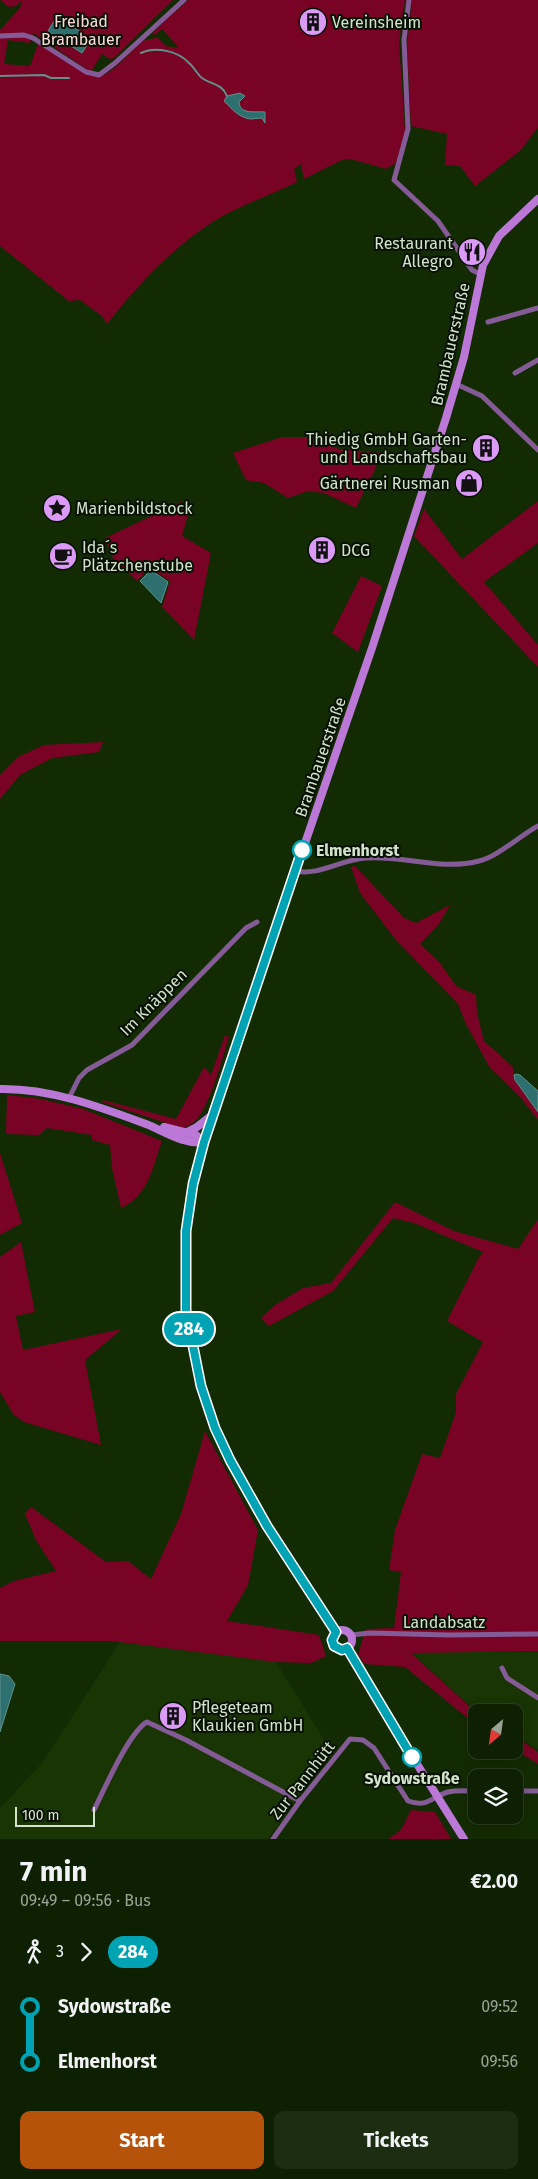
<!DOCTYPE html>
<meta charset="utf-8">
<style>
body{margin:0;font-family:"Fira Sans",sans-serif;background:#1c2d11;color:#f1f3f6;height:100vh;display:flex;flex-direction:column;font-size:19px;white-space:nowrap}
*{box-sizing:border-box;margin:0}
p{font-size:16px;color:#9ba399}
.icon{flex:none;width:28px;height:28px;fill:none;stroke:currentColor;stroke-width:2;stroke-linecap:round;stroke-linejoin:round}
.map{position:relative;height:1839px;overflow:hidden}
.panel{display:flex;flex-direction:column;background:#0e2002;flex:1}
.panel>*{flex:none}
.badge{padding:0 10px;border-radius:16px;font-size:18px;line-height:32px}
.needle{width:32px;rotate:209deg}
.controls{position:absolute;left:468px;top:1704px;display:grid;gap:10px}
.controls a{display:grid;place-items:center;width:55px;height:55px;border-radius:10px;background:#0e2002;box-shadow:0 2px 12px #0003,0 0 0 1px #2e3e24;font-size:25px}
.scale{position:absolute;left:15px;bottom:12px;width:80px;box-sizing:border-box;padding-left:5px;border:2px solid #d3e3cb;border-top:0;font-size:14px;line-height:18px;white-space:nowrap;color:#d3e3cb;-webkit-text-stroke:4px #071103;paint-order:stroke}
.map>.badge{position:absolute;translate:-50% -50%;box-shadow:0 0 0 2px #fff}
.legs{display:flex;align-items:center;gap:8px;height:55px;padding:0 20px;font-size:16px}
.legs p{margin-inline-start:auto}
.head{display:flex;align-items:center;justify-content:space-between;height:85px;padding:0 20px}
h1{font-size:28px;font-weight:700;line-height:38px}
.button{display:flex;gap:10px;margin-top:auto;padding:10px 20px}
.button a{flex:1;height:58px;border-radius:10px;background:#b45309;color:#fff;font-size:20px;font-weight:700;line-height:58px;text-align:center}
.button a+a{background:#1c2d11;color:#f1f3f6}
ul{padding:0 20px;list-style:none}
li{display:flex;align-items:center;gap:18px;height:55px;font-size:19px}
li i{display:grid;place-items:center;width:8px;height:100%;margin:0 6px;background:currentColor}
li i::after{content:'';width:12px;height:12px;margin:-6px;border:4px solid;border-radius:50%;background:#0e2002}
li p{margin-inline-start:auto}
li:first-child i{background:linear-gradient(#0000 50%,currentColor 0)}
li:last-child i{background:linear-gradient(currentColor 50%,#0000 0)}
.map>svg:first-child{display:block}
.built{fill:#193504}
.green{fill:#790325;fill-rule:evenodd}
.water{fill:#2e6f6f;stroke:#60928b}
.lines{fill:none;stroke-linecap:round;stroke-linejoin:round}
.stream{stroke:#60928b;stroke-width:2}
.street{stroke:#845b96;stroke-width:5}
.secondary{stroke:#bb78d7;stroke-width:8}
.line-1-casing{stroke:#fff;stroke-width:11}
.line-1{stroke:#00a3b4;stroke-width:8}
.stop-1-dot{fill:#fff;stroke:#00a3b4;stroke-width:2.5}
.labels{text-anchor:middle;stroke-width:4;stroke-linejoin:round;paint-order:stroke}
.park-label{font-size:16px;fill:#fddadb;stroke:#071103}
.poi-label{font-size:16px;fill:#d3e3cb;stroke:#071103;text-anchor:start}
.street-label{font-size:16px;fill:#d3e3cb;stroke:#071103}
.stop-label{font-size:16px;font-weight:bold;fill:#d3e3cb;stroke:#071103;text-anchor:start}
</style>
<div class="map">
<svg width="538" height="1839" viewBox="0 0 538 1839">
<rect width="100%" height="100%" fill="#132b03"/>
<g class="built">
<path d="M120,1642L276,1662L331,1751L268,1839H0V1808L43,1762Z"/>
<path d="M411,1652H538V1750L514,1734V1712H481L468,1704Z"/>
</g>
<g class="green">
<path d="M0,0H173L114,58L110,59L102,54L91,72L33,33L30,43L8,40L4,64L30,66L38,44L82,70C104,91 125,54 142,42C147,38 152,40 157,37L166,46L179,48L162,29L155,35L152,33L188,0H405L399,42L405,132L396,163L386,169L351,159L342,160L304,179L301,164L294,169L297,182C270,195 240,206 214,221C172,248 137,286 107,324L102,316L80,300L69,301L0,246V30L20,8L22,1L16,6L9,7ZM234,95L239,101V105L245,111L265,112L263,118C258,118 254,119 250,118C237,115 229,109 227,96Z"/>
<path d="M412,0H538V127L521,150L475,186L460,166L445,165L447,134L411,126L407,46Z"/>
<path d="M282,437H311L339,449L383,453L356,508L324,493L308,491L288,498L264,483L246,480L233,453Z"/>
<path d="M538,501V543L484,582L538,645V667L414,536L424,509L462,559Z"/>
<path d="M181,502L189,511L182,536L211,553L194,640L162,607L170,581L150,568L137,581L113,558L105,538Z"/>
<path d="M361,576L382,586L358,652L332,633Z"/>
<path d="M103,742L99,752L52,758L20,775L0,799V775L18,757L44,745Z"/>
<path d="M355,866L404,918L416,923L450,905L439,924L420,944L440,963L456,986L476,995L477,1013L484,1041L513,1067L515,1080L538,1112V1120L521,1098L490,1068L466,1024L458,1004L396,940L360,893L351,867Z"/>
<path d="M225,1035L229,1037C223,1056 208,1116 190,1125C185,1128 181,1127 175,1126L102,1102L103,1100L176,1119L204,1067L211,1075Z"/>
<path d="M7,1095L41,1099L83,1109L162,1141C153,1167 148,1196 121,1208L112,1168L110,1145L92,1140V1135L47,1128L39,1135L6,1134Z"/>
<path d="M0,1153L22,1223L0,1235Z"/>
<path d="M395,1202L454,1231L518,1249L538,1219V1651L411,1653L467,1704L479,1712H476V1725L405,1667L364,1664L358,1654L366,1629L394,1628L401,1572L389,1570L395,1530L422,1454L440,1458L456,1412V1394L483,1342L447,1321L478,1259L483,1252L414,1223L393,1218L333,1291L269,1326L261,1318L275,1305L303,1288L331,1283Z"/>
<path d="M21,1242L35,1312L16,1316L23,1350L122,1329L85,1360L101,1445L24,1422L14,1415L0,1392V1257Z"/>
<path d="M205,1431L258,1530L248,1585L227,1621L319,1635L326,1656L311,1663L276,1662L112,1641H0V1588L14,1581L56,1571L36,1540L25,1514L31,1507L106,1562L128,1561L151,1579L181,1514Z"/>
<path d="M514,1735L538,1752V1764L514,1749Z"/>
<path d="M411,1810L435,1812L451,1839H388L401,1830Z"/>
</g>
<g class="water">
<path d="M57,16L91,39L82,53L48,31Z"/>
<path d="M240,93L245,96L239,102C240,115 255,111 265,112V123L262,118C258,118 254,119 250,119C238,117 232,109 224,101L227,96Z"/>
<path d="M151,570L168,582L161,603L140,581Z"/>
<path d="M516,1074L520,1075L538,1091V1112L515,1080L514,1075Z"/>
<path d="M0,1674L9,1676L15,1684L0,1732Z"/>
</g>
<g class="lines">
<g class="stream">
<path d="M141,53C156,46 178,51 189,63C194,67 197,74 202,78C211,85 222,83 227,96"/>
<path d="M0,76L44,75L51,78H69"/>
</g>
<g class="street">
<path d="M409,0L404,40L408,129L394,180L438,221L472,270L480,274"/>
<path d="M0,36L24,35L33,38L86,72L99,75L115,63L184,0"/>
<path d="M488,322L538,308"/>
<path d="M515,373L538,360"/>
<path d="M456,384L482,396L538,450"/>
<path d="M295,871C319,876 340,860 365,858C403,855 441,871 479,861C497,857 521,835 538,826"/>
<path d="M69,1098L79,1078L87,1070L132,1045L246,928L257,922"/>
<path d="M351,1635L370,1633L449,1635L538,1634"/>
<path d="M502,1668L507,1678L538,1698"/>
<path d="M514,1791H538"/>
<path d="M94,1810C104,1790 129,1732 147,1722L186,1740L300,1801"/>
<path d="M273,1839L300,1801L350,1739L363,1740L374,1748L408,1801C428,1808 431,1797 448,1792C457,1790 467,1791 476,1791"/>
</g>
<g class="secondary">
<path d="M0,1089C50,1088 100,1107 146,1124C164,1131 184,1145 204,1142"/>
<path d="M164,1127L196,1135L204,1142"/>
<path d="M187,1132L197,1127L211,1116"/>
<circle cx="342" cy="1640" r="10"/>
<path d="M336,1632L267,1526L230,1460L215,1428L201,1385L186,1311V1231L193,1184L212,1114L372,648L446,418L464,357L483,265L499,236L538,199"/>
<path d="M347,1648L385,1713L464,1839"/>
</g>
</g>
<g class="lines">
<defs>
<path id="line-1" d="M302,850L204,1142L193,1184L186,1231V1311L201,1386L215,1428L230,1460L267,1526L336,1632L332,1640L334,1646L342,1650L347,1648L412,1757"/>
</defs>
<use href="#line-1" class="line-1-casing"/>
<use href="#line-1" class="line-1"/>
</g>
<defs>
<symbol id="building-disc" viewBox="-11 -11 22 22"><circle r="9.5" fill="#da9af6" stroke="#071103"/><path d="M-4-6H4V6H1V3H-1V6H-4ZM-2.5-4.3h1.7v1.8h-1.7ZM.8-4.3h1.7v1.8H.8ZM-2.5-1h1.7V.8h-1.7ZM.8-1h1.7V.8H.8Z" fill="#111"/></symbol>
<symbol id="restaurant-disc" viewBox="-11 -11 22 22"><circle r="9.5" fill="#da9af6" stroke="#071103"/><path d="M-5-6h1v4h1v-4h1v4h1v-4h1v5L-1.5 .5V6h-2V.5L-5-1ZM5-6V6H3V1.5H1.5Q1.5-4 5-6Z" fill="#111"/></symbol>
<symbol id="shop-disc" viewBox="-11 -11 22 22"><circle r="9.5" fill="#da9af6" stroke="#071103"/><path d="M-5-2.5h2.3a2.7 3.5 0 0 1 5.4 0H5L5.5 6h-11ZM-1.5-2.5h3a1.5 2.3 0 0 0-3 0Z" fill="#111"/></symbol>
<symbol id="sight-disc" viewBox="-11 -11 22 22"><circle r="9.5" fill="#da9af6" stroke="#071103"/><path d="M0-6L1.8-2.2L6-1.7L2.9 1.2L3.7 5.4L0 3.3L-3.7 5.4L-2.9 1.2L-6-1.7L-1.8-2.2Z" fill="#111"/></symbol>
<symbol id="cafe-disc" viewBox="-11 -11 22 22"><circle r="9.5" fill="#da9af6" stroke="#071103"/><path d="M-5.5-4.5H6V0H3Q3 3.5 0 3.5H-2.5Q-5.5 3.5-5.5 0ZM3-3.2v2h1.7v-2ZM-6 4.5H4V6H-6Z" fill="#111"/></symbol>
</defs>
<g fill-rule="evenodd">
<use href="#building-disc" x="297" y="6" width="32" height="32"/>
<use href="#restaurant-disc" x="456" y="236" width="32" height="32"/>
<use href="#building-disc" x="470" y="432" width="32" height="32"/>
<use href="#shop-disc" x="453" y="467" width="32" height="32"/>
<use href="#sight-disc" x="41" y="492" width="32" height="32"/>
<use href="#building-disc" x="306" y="534" width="32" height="32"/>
<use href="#cafe-disc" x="47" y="540" width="32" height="32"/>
<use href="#building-disc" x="157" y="1700" width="32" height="32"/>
</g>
<g class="stop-1-dot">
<circle cx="302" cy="850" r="9"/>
<circle cx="412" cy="1757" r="9"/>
</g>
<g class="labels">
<g class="park-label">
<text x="81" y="27">Freibad<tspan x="81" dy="18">Brambauer</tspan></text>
</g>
<g class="poi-label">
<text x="332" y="28">Vereinsheim</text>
<text x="453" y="249" text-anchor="end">Restaurant<tspan x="453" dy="18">Allegro</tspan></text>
<text x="467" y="445" text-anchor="end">Thiedig GmbH Garten-<tspan x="467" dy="18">und Landschaftsbau</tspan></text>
<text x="450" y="489" text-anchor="end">Gärtnerei Rusman</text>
<text x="76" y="514">Marienbildstock</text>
<text x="82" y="553">Ida´s<tspan x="82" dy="18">Plätzchenstube</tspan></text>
<text x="341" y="556">DCG</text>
<text x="192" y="1713">Pflegeteam<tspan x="192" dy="18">Klaukien GmbH</tspan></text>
</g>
<g class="street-label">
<text transform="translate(450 344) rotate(-77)" y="6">Brambauerstraße</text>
<text transform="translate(320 757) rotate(-71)" y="6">Brambauerstraße</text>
<text transform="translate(153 1002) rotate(-45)" y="6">Im Knäppen</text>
<text x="444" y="1628">Landabsatz</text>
<text transform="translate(302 1780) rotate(-52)" y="6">Zur Pannhütt</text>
</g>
<g class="stop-label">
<text x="316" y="856">Elmenhorst</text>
<text x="412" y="1784" text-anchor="middle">Sydowstraße</text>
</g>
</g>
</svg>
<div class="controls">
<a><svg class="needle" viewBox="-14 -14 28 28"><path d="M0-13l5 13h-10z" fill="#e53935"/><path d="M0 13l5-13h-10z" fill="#9ba399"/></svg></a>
<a><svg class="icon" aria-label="layers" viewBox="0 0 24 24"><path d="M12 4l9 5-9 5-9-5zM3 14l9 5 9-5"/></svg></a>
</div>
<div class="scale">100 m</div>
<b class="badge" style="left:189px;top:1329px;background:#00a3b4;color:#fff">284</b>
</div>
<section class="panel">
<div class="head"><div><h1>7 min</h1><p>09:49 – 09:56 · Bus</p></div><b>€2.00</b></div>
<div class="legs"><svg class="icon" aria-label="walk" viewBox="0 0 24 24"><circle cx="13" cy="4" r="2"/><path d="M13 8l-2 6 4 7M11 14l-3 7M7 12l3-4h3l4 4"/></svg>3<svg class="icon" aria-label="forward" viewBox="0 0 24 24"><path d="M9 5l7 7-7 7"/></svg><b class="badge" style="background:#00a3b4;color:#fff">284</b></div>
<ul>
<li><i style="color:#00a3b4"></i><b>Sydowstraße</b><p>09:52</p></li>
<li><i style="color:#00a3b4"></i><b>Elmenhorst</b><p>09:56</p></li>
</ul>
<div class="button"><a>Start</a><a>Tickets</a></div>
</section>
